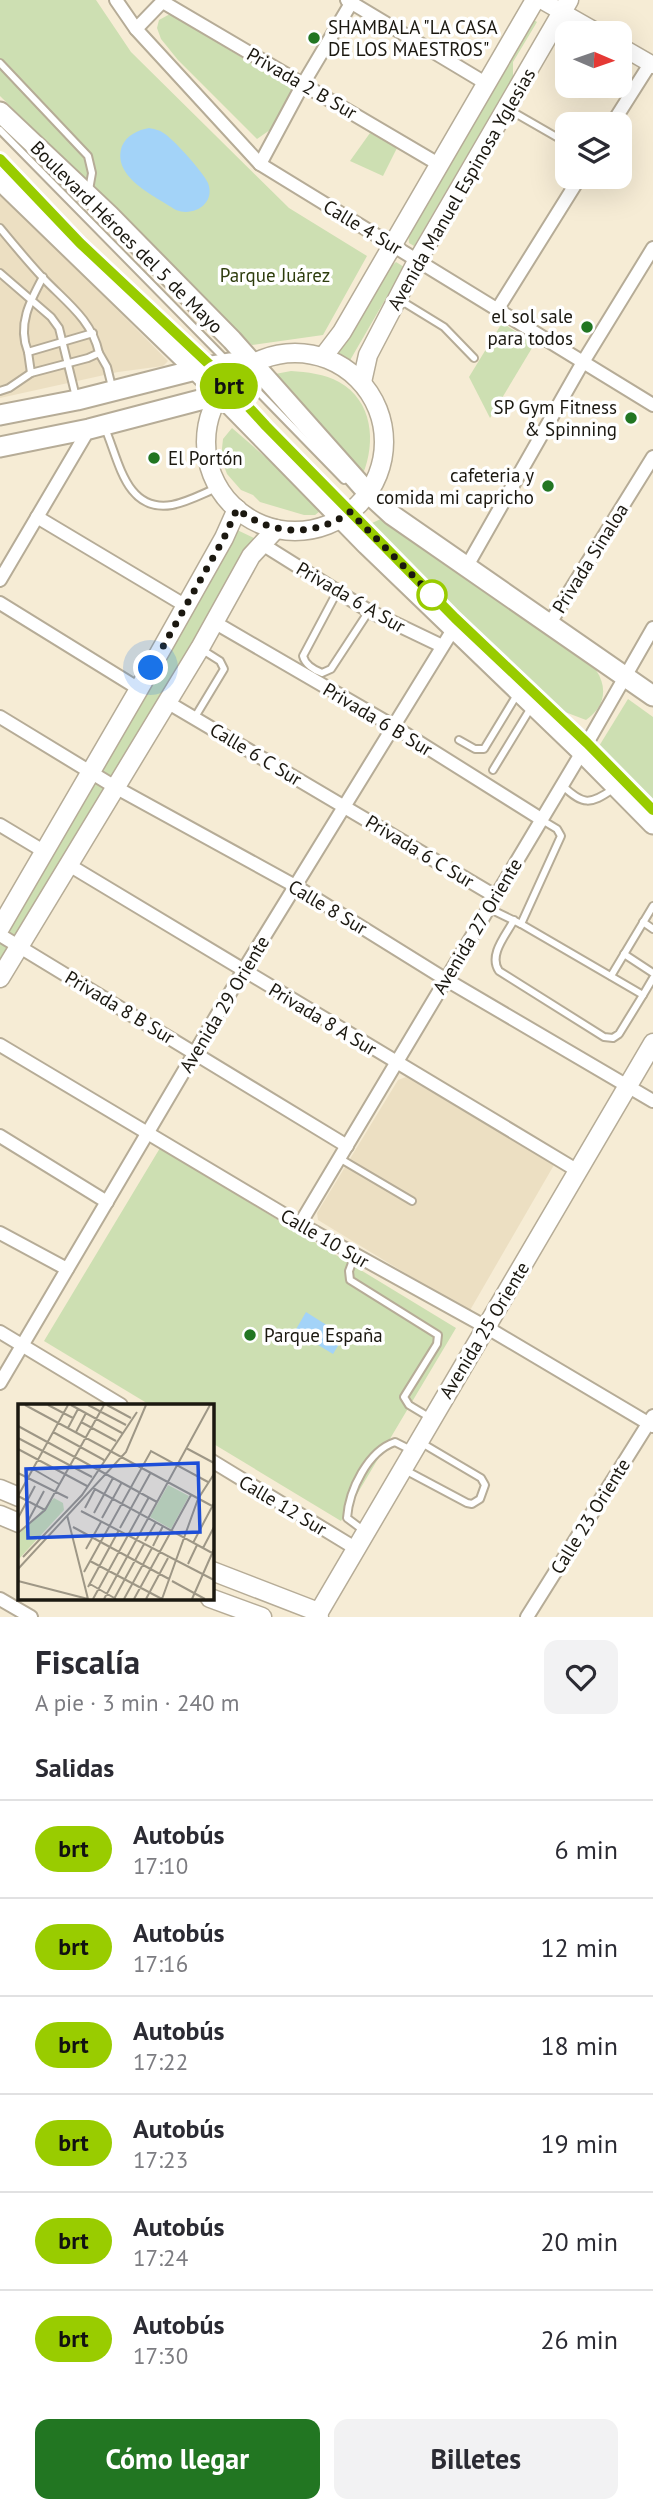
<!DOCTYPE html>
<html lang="es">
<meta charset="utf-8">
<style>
body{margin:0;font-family:"PT Sans",sans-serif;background:#f2f2f3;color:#2b2b33;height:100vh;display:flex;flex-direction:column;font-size:26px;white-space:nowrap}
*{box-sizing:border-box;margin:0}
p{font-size:23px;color:#7c7c81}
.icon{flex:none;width:38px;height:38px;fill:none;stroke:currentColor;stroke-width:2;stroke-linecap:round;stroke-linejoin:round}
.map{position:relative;height:1617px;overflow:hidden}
.drawer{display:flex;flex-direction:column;background:#fff;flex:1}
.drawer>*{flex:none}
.badge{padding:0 14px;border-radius:23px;font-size:24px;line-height:46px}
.needle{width:46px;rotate:92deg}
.buttons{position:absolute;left:555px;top:21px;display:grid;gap:14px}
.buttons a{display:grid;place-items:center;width:77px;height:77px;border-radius:14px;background:#fff;box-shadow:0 7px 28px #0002;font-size:35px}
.you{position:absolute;width:35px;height:35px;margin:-18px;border:5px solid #fff;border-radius:50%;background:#1a73e8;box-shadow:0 0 0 10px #1a73e833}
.map>.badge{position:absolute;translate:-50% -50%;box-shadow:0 0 0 4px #fff}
h2{padding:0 35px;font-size:26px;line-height:63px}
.round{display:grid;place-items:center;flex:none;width:74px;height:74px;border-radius:14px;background:#f2f2f3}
.headline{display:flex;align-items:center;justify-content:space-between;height:119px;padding:0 35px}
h1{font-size:33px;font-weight:700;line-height:52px}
.button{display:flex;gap:14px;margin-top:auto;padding:14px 35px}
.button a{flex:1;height:80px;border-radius:14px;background:#227622;color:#fff;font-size:28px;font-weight:700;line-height:80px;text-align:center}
.button a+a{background:#f2f2f3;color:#2b2b33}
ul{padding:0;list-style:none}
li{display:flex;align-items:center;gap:21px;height:98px;padding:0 35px;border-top:2px solid #e1e1e2}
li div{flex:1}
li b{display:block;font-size:26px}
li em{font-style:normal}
li .badge{min-width:77px;font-weight:700;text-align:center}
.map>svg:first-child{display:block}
.built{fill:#ecdfc2}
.green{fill:#cddfb2}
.water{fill:#a3d3f8}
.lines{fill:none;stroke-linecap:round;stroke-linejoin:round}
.service-casing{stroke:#b6ac97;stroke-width:10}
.minor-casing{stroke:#b6ac97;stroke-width:16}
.tertiary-casing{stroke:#b6ac97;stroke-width:19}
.secondary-casing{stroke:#b6ac97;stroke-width:21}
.primary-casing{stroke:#b6ac97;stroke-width:23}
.service{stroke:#fff;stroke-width:6}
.minor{stroke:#fff;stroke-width:12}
.tertiary{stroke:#fff;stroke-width:16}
.secondary{stroke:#fff;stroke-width:18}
.primary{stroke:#fff;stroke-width:19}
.line-casing{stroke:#fff;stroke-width:16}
.line{stroke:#9c0;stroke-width:10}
.walk{stroke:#1b1810;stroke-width:7;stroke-dasharray:0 12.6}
.poi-dot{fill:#227622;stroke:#fff;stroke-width:2.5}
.stop-dot{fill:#fff;stroke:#9c0;stroke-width:3.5}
.labels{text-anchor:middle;stroke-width:7;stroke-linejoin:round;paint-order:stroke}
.poi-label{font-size:19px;fill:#1b1810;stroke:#fff;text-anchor:start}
.street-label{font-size:19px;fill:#1b1810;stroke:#fff}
.park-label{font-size:19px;fill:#2e3d0d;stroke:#fff}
.inset-road{fill:none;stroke:#9e9786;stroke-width:2}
.view{fill:#1d4ed8;fill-opacity:0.15;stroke:#1d4ed8;stroke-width:3.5}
.inset-edge{fill:none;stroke:#1b1810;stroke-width:3.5}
</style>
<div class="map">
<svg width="653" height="1617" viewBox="0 0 653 1617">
<rect width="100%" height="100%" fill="#f6ecd5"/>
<g class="built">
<path d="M0,192L168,361L163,366L118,372L0,398Z"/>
<path d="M406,1077L554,1165L469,1312L318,1220L317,1213L398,1080Z"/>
</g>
<g class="green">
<path d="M0,0H96L131,52L289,208L367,256L323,335L252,345L0,96Z"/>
<path d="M170,14L294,89L277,125L257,139L178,60L161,39L157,28L159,20Z"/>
<path d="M534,20L537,22L513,62V77L414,246L409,243L408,231Z"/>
<path d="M370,133L397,148L383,176L350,161Z"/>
<path d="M396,262L404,267L349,362L339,357V345L378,279Z"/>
<path d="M502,323L535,343L490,418L469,377Z"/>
<path d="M291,371C307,372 325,374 339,382C373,401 376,442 363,474L270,375Z"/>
<path d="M232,428L324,508L315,515H304L260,502L253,495L241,490L227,474L221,458L223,439Z"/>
<path d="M383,518L596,670C608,688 605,707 586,720L565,712L373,533L371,528L372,523Z"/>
<path d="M233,528L256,539L116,781L97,769Z"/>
<path d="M628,699L653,717V808L596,751Z"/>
<path d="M92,778L111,789L0,970V939Z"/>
<path d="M160,1148L456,1328L341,1521L212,1443V1405H150L44,1341Z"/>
</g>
<g class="water">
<path d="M149,128C154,129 160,130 165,134C175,141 203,172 208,183C216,204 193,217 176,210C155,196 111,177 122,146C127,135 138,130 149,128Z"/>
<path d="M306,1312L344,1336L333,1354L295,1331Z"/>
</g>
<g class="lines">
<defs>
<g id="service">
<path d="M0,63L88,156L92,173L89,190"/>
<path d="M508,109L567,143"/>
<path d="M0,130L226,360"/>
<path d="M0,159L80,243L211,366L250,409L422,585"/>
<path d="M0,228C14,245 28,262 44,279C66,302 92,320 99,353L88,358L31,373L28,352"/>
<path d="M0,273L51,317L59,328L76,397"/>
<path d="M43,277C30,301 17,325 28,352L93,333"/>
<path d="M400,300L444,327L474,358"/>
<path d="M99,353L107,367L112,387"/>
<path d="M234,367L344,480"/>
<path d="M0,391L9,388L31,373"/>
<path d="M104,426C119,459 125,513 172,505C188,502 204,493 219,487"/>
<path d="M337,592L303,656C305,664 314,670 322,673L331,669L369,611"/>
<path d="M511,670L587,743L653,810"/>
<path d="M195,717L224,669L220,661L201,649"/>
<path d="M459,740L475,749H484L518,693"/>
<path d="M493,770L532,706"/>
<path d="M563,786C583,805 590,805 613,789"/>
<path d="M488,908L521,924L643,995L619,1034L613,1038L604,1037L499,971C488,955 506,935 514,920"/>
<path d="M643,922L653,929"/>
<path d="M521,924L561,836L557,829L542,820"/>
<path d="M624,954L653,973"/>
<path d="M611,976L653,906"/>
<path d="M643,995L653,978"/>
<path d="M339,1158L412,1201"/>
<path d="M355,1255L349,1271L350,1280L438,1335L437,1344L404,1397L409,1405L429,1417"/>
<path d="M405,1470L467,1503L472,1504L480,1499L485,1485L481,1478L420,1442"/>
<path d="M363,1530L347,1518C349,1490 368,1451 395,1442L411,1450"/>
</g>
<g id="minor">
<path d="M116,0L136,29L260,164L653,405"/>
<path d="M347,0L487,84"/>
<path d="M163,2L440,165"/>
<path d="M136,29L164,0"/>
<path d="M612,124L650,64"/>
<path d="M260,164L303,84L353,0"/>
<path d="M497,310L580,177"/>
<path d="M37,517L186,606"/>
<path d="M262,544L369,611L442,646"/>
<path d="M467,566L583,362L653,248"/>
<path d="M0,580L89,429"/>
<path d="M0,603L139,689"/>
<path d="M214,622L393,726L541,819"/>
<path d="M550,623L653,457"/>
<path d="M167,702L495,896"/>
<path d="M0,717L115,787L297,887L445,979L653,1101"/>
<path d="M0,825L45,852"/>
<path d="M69,865L578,1171"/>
<path d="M0,935L347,1146"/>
<path d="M0,1045L300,1224L486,1327L653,1426"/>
<path d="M0,1136L107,1202"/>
<path d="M300,1224L582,752L653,628"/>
<path d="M0,1233L67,1269"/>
<path d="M0,1332L121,1405"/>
<path d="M0,1383L243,971L454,628"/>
<path d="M212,1461L355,1548"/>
<path d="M0,1599L31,1617"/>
<path d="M527,1617L653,1416"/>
</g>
<g id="tertiary">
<path d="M541,0L599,33"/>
<path d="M620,46L653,65"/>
</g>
<g id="secondary">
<circle cx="295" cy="442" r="89"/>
<path d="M323,357L342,332L535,0"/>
<path d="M362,382L368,355L415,265L569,0"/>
<path d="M0,928L139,689L224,538L237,509"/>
<path d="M0,978L200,648L251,556L276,529"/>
<path d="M0,1489L19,1497"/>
<path d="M0,1515L19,1523"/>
<path d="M212,1571L313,1610L319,1617"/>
<path d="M210,1598L262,1617"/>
<path d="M316,1617L653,1043"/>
</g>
<g id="primary">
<path d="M0,112L109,215L232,340L368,493L392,515L653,696"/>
<path d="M0,180L196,370L367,545L582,752L653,824"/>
<path d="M0,415L77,400L211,366L229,363H253"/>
<path d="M0,447L89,429L219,395"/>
</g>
</defs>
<use href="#service" class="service-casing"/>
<use href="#minor" class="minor-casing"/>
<use href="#tertiary" class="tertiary-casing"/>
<use href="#secondary" class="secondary-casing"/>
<use href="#primary" class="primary-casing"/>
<use href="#service" class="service"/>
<use href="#minor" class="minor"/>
<use href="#tertiary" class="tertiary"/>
<use href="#secondary" class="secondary"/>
<use href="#primary" class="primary"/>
</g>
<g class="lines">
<defs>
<path id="line" d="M0,159L80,243L211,366L266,426L455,618L587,743L653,810"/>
</defs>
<use href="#line" class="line-casing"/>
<use href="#line" class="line"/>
<path class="walk" d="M151,668L224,538L237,509C271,535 314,538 350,512L438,601L432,595"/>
</g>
<g class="poi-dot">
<circle cx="314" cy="38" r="7"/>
<circle cx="587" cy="327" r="7"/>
<circle cx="631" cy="418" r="7"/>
<circle cx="154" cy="458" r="7"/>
<circle cx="548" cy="486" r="7"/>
<circle cx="250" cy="1335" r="7"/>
</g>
<circle class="stop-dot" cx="432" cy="595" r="14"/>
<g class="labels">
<g class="poi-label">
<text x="328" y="34">SHAMBALA "LA CASA<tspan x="328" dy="22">DE LOS MAESTROS"</tspan></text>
<text x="573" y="323" text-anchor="end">el sol sale<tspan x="573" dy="22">para todos</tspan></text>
<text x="617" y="414" text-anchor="end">SP Gym Fitness<tspan x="617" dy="22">&amp; Spinning</tspan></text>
<text x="168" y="465">El Portón</text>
<text x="534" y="482" text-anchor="end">cafeteria y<tspan x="534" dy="22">comida mi capricho</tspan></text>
<text x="264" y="1342">Parque España</text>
</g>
<g class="street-label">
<text transform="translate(302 83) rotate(30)" y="7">Privada 2 B Sur</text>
<text transform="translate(461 189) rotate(-60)" y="7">Avenida Manuel Espinosa Yglesias</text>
<text transform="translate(363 227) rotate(31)" y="7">Calle 4 Sur</text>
<text transform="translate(127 237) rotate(45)" y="7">Boulevard Héroes del 5 de Mayo</text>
<text transform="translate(590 558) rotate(-58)" y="7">Privada Sinaloa</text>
<text transform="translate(351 597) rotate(30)" y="7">Privada 6 A Sur</text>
<text transform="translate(378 719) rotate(31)" y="7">Privada 6 B Sur</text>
<text transform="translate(256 754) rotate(31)" y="7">Calle 6 C Sur</text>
<text transform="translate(420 851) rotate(31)" y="7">Privada 6 C Sur</text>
<text transform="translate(328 907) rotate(31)" y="7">Calle 8 Sur</text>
<text transform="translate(477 926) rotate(-59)" y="7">Avenida 27 Oriente</text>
<text transform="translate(224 1004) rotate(-59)" y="7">Avenida 29 Oriente</text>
<text transform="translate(120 1007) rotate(31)" y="7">Privada 8 B Sur</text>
<text transform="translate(323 1019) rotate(31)" y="7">Privada 8 A Sur</text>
<text transform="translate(325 1238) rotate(30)" y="7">Calle 10 Sur</text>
<text transform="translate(484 1330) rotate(-59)" y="7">Avenida 25 Oriente</text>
<text transform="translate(283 1505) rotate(31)" y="7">Calle 12 Sur</text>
<text transform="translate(590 1516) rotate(-58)" y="7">Calle 23 Oriente</text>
</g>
<g class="park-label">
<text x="275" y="282">Parque Juárez</text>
</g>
</g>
<g transform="translate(18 1404)">
<rect width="196" height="196" fill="#f6ecd5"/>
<path d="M150,81L171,92L153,125L132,113ZM36,94L45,99L46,106L0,156V131Z" fill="#cddfb2"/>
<path class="inset-road" d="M7,1L196,103M30,1L55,14M53,1L104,29M70,1L108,21M89,1L113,14M63,18L98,37M0,22L139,98M50,24L60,5M35,28L86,56M58,28L68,9M0,34L74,73M168,44L196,59M0,45L69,82M15,65L41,80M0,69L50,94M75,84L196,150M0,92L50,1M0,92L27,106M67,104L77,85M63,107L196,176M76,109L95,74M49,111L70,195M0,114L17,82M84,114L104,78M10,117L26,87M55,123L151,175M102,124L133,68M0,129L27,106L86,1M127,137L138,118M175,139L196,99M135,142L145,122M185,144L196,123M68,145L83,118M5,153L64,91L119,8M72,157L144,195M170,160L179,141M0,165L108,48L128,1M66,168L133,47L190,78M0,177L70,195M154,177L187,195M72,180L98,195M70,183L101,126M75,195L131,93M86,195L192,1M96,195L126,140M106,195L134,144M116,195L173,91M128,195L150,154M144,195L180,95L196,70M174,195L196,145"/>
<path class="view" d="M180,59L182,128L10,134L8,65Z"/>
<rect width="196" height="196" class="inset-edge"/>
</g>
</svg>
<div class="buttons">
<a><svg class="needle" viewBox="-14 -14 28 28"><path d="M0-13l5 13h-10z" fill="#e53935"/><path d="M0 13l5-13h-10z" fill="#7c7c81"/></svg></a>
<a><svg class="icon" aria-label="layers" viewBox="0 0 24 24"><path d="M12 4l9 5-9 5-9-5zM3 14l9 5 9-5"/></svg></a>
</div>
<div class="you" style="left:151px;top:668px"></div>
<b class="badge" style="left:229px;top:386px;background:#9c0;color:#111">brt</b>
</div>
<section class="drawer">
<div class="headline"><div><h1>Fiscalía</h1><p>A pie · 3 min · 240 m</p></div><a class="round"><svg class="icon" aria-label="heart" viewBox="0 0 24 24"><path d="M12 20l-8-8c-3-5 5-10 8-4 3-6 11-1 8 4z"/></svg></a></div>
<h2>Salidas</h2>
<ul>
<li><span class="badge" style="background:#9c0;color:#111">brt</span><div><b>Autobús</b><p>17:10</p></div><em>6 min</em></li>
<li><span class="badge" style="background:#9c0;color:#111">brt</span><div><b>Autobús</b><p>17:16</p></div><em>12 min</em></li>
<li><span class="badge" style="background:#9c0;color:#111">brt</span><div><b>Autobús</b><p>17:22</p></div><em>18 min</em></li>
<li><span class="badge" style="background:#9c0;color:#111">brt</span><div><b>Autobús</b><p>17:23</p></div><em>19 min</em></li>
<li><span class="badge" style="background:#9c0;color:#111">brt</span><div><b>Autobús</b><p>17:24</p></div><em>20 min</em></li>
<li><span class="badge" style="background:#9c0;color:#111">brt</span><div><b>Autobús</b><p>17:30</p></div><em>26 min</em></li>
</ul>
<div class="button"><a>Cómo llegar</a><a>Billetes</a></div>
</section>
